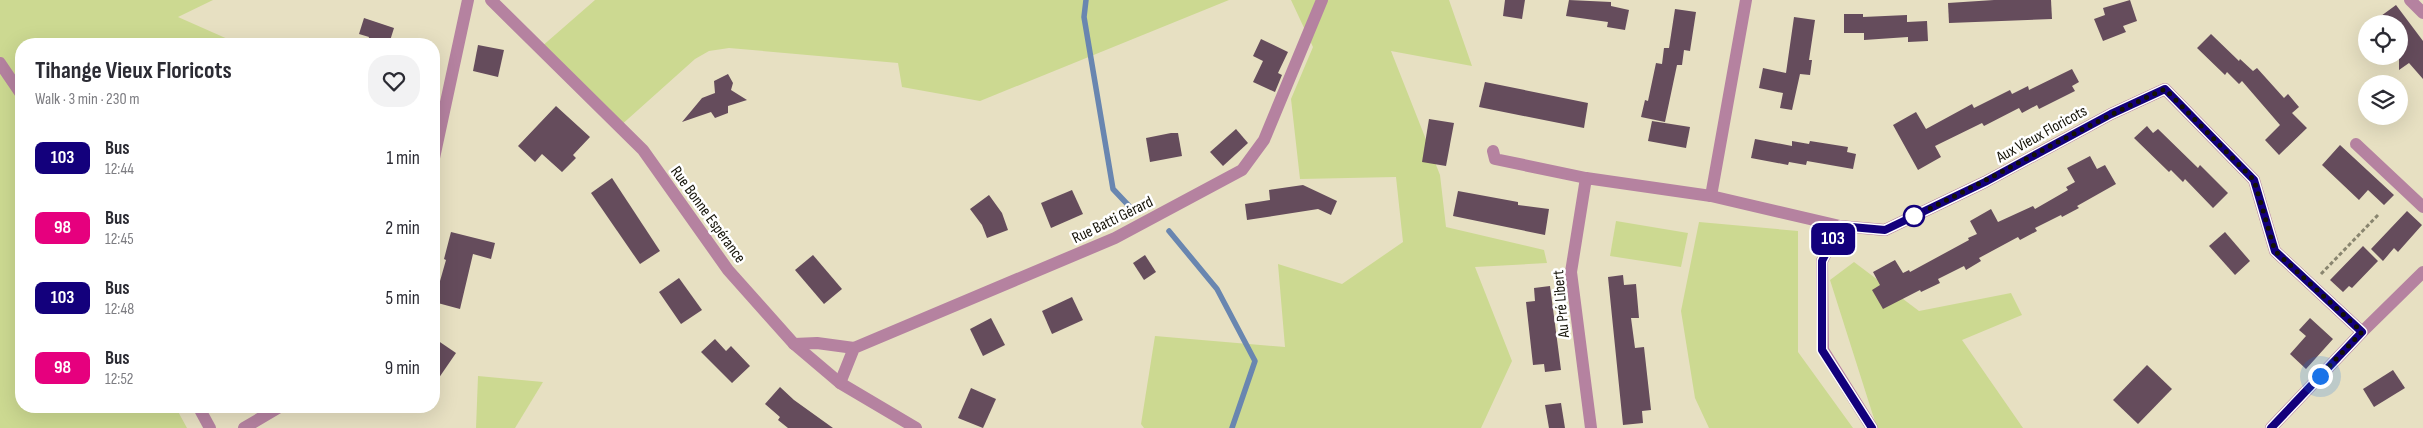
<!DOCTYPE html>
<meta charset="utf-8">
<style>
body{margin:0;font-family:"Sofia Sans Condensed",sans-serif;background:#f2f2f3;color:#2b2b33;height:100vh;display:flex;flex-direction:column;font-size:19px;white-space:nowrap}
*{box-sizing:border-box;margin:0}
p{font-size:16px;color:#7c7c81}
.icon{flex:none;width:28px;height:28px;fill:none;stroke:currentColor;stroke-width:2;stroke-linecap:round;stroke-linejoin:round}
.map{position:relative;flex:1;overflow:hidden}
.details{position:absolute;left:15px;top:38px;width:425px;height:375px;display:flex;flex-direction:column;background:#fff;border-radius:20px;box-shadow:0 5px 20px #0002}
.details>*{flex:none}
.badge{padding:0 10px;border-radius:8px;font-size:18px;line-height:32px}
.fabs{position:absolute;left:2358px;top:15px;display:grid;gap:10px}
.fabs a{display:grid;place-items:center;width:50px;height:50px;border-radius:50%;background:#fff;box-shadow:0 5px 20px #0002;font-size:25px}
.you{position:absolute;width:25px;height:25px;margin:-12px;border:4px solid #fff;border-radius:50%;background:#1a73e8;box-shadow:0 0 0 8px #1a73e833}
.map>.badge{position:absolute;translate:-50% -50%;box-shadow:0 0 0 2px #fff}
.round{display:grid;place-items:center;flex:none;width:52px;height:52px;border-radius:20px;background:#f2f2f3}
.summary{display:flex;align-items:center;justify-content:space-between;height:85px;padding:0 20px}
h1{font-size:24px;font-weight:700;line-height:38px}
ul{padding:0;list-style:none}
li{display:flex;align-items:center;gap:15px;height:70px;padding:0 20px}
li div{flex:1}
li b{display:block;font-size:19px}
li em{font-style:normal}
li .badge{min-width:55px;font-weight:700;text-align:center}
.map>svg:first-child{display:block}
.green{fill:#ccd991}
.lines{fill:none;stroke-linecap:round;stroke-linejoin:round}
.stream{stroke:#6986b0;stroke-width:5.5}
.building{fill:#654c5c}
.path{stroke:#89856f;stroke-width:3;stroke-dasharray:4 2.5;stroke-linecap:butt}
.minor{stroke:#b582a0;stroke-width:12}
.line-casing{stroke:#fff;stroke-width:11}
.line{stroke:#13007c;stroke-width:8}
.walk{stroke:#141207;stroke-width:5;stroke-dasharray:0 9}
.stop-dot{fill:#fff;stroke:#13007c;stroke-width:2.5}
.labels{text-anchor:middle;stroke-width:5;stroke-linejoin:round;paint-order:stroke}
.street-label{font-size:16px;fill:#141207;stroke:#fff}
</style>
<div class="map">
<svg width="2423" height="428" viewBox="0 0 2423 428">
<rect width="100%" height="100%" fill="#e7e0c2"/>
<g class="green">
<path d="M0,0H213L178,17L239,44H21V406H175L187,428H0Z"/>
<path d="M595,0H1229L980,101L902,87L898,63L729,48L709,51L695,59L619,127L540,48Z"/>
<path d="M1291,0H1449L1472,66L1391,51L1440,175L1446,227L1544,250L1547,263L1475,267L1512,361L1481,428H1144L1141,424L1155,336L1285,347L1278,264L1342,284L1403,242L1396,177L1300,179L1291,99L1313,47Z"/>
<path d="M1616,221L1688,233L1681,267L1610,256Z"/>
<path d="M1699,222L1798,231V352L1853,428H1709L1695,398L1681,311Z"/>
<path d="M1854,262L1919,311L2011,293L2022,315L1962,340L2023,428H1877L1830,280Z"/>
<path d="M478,376L543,382L515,428H476Z"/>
</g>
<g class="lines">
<g class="stream">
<path d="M1086,0L1084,17L1113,189L1130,207"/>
<path d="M1169,231L1217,289L1255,361L1232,428"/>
</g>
</g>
<g class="building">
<path d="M1505,0H1525L1522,19L1503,16Z"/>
<path d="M1569,0L1611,2V6L1629,10L1625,30L1607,27L1608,22L1566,16Z"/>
<path d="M1994,0H2051L2052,19L1949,23L1948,3Z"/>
<path d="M2130,0L2137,21L2123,26L2126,32L2103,41L2094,19L2105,15L2103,8Z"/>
<path d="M2396,5L2423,41V79L2409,63L2399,70V24H2370Z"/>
<path d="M1675,9L1696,12L1690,51L1684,50L1682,65H1677L1665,122L1641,117L1645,100L1648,101L1656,63L1662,64L1664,48H1669Z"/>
<path d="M1844,14H1863V17L1907,15V22L1927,21L1928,41L1908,42V37L1864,40V33H1844Z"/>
<path d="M1794,17L1815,20L1809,60H1812L1810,75L1800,74L1792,110L1780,108L1783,93L1759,88L1763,68L1786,73Z"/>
<path d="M364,18L394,28L389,44H367L369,37L359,34Z"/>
<path d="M2211,34L2239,61L2240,59L2253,71L2257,68L2284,98L2288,94L2299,107L2292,113L2307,128L2279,155L2265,140L2280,125L2242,81L2239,84L2227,72L2225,75L2197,48Z"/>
<path d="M1261,39L1288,52L1278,73L1282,75L1275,92L1253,82L1263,61L1253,56Z"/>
<path d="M478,45L504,50L498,77L473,71Z"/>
<path d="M2072,69L2079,82L2072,86L2075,91L2039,109L2037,105L2022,113L2019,108L1984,126L1982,123L1935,146L1941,157L1918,170L1893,125L1916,112L1926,129L1972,104L1974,108L2010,90L2012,94L2028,86L2029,90Z"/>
<path d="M728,74L733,83L731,90L747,100L728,106V113L715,118L711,112L682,122L702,98L715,93L714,81Z"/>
<path d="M1485,82L1588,103L1584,128L1479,107Z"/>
<path d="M556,106L590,137L573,155L576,158L562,172L542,154L535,162L518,146Z"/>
<path d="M1429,119L1454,123L1446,166L1422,162Z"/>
<path d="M1652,121L1690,127L1686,148L1648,141Z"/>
<path d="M2147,126L2153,133L2158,129L2198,168L2200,165L2228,193L2213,208L2185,179L2183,182L2171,170L2169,172L2134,138Z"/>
<path d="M1236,129L1248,143L1223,166L1210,152Z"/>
<path d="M1171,133H1178L1182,156L1150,162L1146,138Z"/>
<path d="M1755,139L1792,146V141L1809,144L1810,141L1848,147L1847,152L1856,154L1853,169L1807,161L1806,165L1789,162L1788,165L1751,158Z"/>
<path d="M2340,145L2394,195L2384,205L2368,190L2359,200L2322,165Z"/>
<path d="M2090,156L2097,169L2105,165L2116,184L2077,206L2079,208L2062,217L2061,215L2035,228L2037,231L2020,240L2018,237L1979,258L1981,261L1966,270L1964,266L1938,279L1940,283L1921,292L1920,290L1883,309L1872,290L1880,285L1873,272L1895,260L1903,273L1909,270L1910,272L1969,240L1968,238L1977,234L1970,221L1991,209L1998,222L2033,206L2035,209L2068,190L2066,187L2075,182L2067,168Z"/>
<path d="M612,178L660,251L640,264L591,193Z"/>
<path d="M1303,185L1337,201L1331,215L1318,209L1247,220L1245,204L1270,200L1269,190Z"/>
<path d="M1072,190L1083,214L1051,228L1041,203Z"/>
<path d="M1458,191L1518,202V205L1549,209L1545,235L1453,216Z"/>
<path d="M989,195L1002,213L1008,230L987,238L982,225L970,209Z"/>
<path d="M2407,211L2422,225L2398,252L2394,248L2383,261L2371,249Z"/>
<path d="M451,232L495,243L491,259L473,254L460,309L434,302L446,260L444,259Z"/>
<path d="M2225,232L2250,261L2235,275L2209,246Z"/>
<path d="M2363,246L2378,261L2352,288L2349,286L2343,292L2330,280Z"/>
<path d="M813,255L842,289L824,304L795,270Z"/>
<path d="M1145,255L1156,272L1144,280L1133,263Z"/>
<path d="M1623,275L1624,285L1636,284L1639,318H1631L1635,348L1644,347L1651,410L1642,411L1643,423L1623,425L1608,277Z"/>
<path d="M679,278L702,310L681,324L659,292Z"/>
<path d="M1550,286L1561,370L1545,372L1544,364L1533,365L1526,302L1535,301L1534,288Z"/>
<path d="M1072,297L1083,320L1052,334L1042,311Z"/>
<path d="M991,318L1005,345L983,356L970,329Z"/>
<path d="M2310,318L2333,339L2306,369L2290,354L2306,336L2299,330Z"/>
<path d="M434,338L456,353L434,385Z"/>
<path d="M715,339L726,351L731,346L750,366L732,383L701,352Z"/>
<path d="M2147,365L2172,389L2138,424L2113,400Z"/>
<path d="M2393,370L2405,388L2374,407L2363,389Z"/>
<path d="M780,387L794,400L833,428H788L778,420L780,417L765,404Z"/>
<path d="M971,388L996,399L983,428L958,418Z"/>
<path d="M1561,403L1565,428H1549L1545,405Z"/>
</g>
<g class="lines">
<path class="path" d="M2321,274L2378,215"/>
<g class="minor">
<path d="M491,0L643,150L728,270L794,344L840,383L916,428"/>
<path d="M2410,0L2423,13"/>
<path d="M0,63L21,94"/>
<path d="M2356,144L2423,207"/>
<path d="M1493,151L1495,159L1586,178"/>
<path d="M434,158L468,0"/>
<path d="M1711,196L1746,0"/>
<path d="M1840,226L1822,261L1823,350L1872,428"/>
<path d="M794,344L817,343L854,348"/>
<path d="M840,383L854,348L1115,238L1242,170L1264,140L1322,0"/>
<path d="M198,406L210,428"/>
<path d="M244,428L281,406"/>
<path d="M1591,428L1571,272L1586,178L1711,196L1840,226L1885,230L1985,182L2111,114L2165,89L2254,180L2275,251L2362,332"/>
<path d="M2271,428L2362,332L2423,272"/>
</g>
</g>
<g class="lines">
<defs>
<path id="line" d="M1872,428L1822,350V261L1840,226L1885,230L1985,182L2111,114L2165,89L2254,180L2275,251L2362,332L2271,428"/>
</defs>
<use href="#line" class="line-casing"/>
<use href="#line" class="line"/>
<path class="walk" d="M1914,216C1999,176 2079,128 2165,89L2254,180L2275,251L2362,332L2320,376"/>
</g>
<circle class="stop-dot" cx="1914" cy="216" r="10"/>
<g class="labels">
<g class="street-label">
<text transform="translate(2041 133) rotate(-29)" y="6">Aux Vieux Floricots</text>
<text transform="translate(709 214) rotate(54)" y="6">Rue Bonne Espérance</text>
<text transform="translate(1112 219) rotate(-26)" y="6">Rue Batti Gérard</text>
<text transform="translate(1560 304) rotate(-95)" y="6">Au Pré Libert</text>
</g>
</g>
</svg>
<div class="fabs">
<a><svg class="icon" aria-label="locate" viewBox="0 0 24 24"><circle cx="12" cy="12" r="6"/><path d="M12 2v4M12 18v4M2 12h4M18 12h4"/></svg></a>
<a><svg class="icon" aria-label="layers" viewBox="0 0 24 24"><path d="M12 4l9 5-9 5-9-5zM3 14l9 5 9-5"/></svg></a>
</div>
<div class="you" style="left:2320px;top:376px"></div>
<b class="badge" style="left:1833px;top:239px;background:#13007c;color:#fff">103</b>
<section class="details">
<div class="summary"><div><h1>Tihange Vieux Floricots</h1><p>Walk · 3 min · 230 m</p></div><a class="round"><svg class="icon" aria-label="heart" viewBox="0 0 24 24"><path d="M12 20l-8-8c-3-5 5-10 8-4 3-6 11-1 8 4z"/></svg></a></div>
<ul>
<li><span class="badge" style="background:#13007c;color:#fff">103</span><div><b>Bus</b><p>12:44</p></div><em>1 min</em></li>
<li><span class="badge" style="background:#e6007e;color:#fff">98</span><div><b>Bus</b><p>12:45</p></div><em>2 min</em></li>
<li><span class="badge" style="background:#13007c;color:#fff">103</span><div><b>Bus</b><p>12:48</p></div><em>5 min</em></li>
<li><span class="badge" style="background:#e6007e;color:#fff">98</span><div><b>Bus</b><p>12:52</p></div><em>9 min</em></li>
</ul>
</section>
</div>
